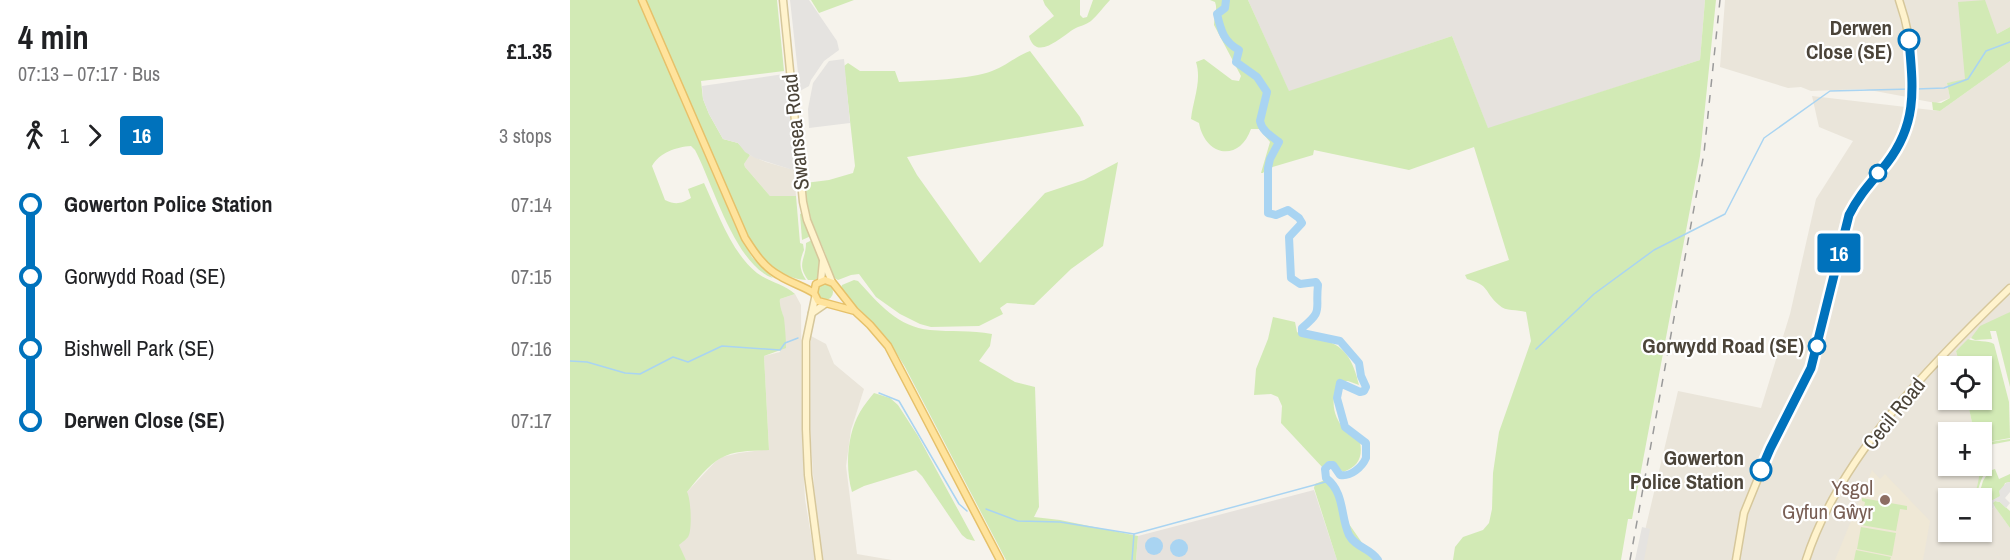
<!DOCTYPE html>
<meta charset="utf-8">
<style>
body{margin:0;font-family:"Archivo Narrow",sans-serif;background:#f6f6f6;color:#202124;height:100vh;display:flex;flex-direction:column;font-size:22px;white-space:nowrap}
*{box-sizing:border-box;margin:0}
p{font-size:20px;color:#757577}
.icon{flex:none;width:33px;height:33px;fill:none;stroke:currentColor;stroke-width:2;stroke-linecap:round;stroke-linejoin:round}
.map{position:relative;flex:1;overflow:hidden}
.sheet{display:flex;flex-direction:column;background:#fff;width:570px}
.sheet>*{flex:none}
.badge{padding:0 12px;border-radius:4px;font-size:21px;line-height:39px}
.controls{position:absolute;left:1368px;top:356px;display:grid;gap:12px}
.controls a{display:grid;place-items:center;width:54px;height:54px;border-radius:0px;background:#fff;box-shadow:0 2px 4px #0004;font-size:30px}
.map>.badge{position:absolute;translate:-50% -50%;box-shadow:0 0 0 3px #fff}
.legs{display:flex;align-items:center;gap:9px;height:66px;padding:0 18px;font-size:20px}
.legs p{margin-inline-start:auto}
.summary{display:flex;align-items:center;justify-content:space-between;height:102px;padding:0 18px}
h1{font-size:33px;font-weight:700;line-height:45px}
ul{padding:0 18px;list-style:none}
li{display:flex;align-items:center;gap:21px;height:72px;font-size:22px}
li i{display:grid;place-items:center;width:9px;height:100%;margin:0 8px;background:currentColor}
li i::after{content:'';width:15px;height:15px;margin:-8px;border:4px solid;border-radius:50%;background:#fff}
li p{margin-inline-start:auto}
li:first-child i{background:linear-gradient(#0000 50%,currentColor 0)}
li:last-child i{background:linear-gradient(currentColor 50%,#0000 0)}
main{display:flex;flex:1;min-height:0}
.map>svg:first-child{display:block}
.residential{fill:#eae5da}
.industrial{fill:#e6e2dd}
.education{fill:#efe8d6}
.green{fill:#d2eab5}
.parking{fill:#e5e3e0}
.water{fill:#a9d4f2}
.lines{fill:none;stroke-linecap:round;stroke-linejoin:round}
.stream{stroke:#a9d4f2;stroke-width:1.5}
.river{stroke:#a9d4f2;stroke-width:8}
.secondary-casing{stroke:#d6c79b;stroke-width:9}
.primary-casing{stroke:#e6c16a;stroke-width:9}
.secondary{stroke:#fff3cd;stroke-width:6}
.primary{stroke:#ffe39c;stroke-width:6}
.rail{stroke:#9a9a9a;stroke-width:1.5;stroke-dasharray:8 8;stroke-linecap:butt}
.line-1-casing{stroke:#fff;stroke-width:14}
.line-1{stroke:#0072bc;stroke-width:9}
.stop-1-dot{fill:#fff;stroke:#0072bc;stroke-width:3}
.education-dot{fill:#8d6e63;stroke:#fff;stroke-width:2}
.labels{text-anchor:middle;stroke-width:4.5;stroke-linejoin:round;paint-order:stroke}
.stop-label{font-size:21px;font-weight:bold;fill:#4b4439;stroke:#fff;text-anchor:end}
.street-label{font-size:21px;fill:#4b4439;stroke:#fff}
.education-label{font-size:21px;fill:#785e54;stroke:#fff;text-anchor:end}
</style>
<main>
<section class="sheet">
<div class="summary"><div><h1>4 min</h1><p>07:13 – 07:17 · Bus</p></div><b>£1.35</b></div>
<div class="legs"><svg class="icon" aria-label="walk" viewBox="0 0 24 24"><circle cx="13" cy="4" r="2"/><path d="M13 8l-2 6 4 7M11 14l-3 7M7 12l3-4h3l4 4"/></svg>1<svg class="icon" aria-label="forward" viewBox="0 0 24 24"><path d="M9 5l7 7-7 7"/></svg><b class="badge" style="background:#0072bc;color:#fff">16</b><p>3 stops</p></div>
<ul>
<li><i style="color:#0072bc"></i><b>Gowerton Police Station</b><p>07:14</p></li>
<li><i style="color:#0072bc"></i><span>Gorwydd Road (SE)</span><p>07:15</p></li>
<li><i style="color:#0072bc"></i><span>Bishwell Park (SE)</span><p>07:16</p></li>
<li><i style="color:#0072bc"></i><b>Derwen Close (SE)</b><p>07:17</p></li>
</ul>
</section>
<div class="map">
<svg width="1440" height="560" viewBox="0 0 1440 560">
<rect width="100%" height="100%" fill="#f6f3ec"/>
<g class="residential">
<path d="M1155,0H1325L1334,34L1338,64L1337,97L1294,89L1241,91L1231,87L1218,88L1150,67Z"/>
<path d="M1332,0H1440V27L1427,34L1395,80L1377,83L1380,98L1366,103L1344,99Z"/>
<path d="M1440,61V312L1403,336L1386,351L1390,366H1378V399H1397L1404,432H1378V465H1411L1409,482L1404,498H1378V531H1412V515L1425,507L1440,528V560H1068L1108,391L1191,408L1220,314L1246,199L1283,141L1249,127L1242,96L1370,111Z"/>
<path d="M180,155L196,162L224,170L226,196H200L175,167L174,164Z"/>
<path d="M225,294L231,305L232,440L235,499L245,560H116L108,545L117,538L116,493L145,462L152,457L169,453L199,449L194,356L210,352L213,315L209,305L210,299Z"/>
<path d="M241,336L256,344L264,364L294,389L281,430L276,466L287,554L322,560H253L246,517L240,428Z"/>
</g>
<g class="industrial">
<path d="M678,0H1135L1130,60L918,129L882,36L719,92Z"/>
<path d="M744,490L767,560H566L568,536Z"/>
</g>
<path class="education" d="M1302,470L1310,479L1315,474L1360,521L1353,560H1265Z"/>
<g class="green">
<path d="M0,0H207L214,71L131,81L133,99L139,114L153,139L168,143L180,155L174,164L175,167L200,196H226L230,243L233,244L234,250C229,262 229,269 236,280C210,278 195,263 181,242L113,89L109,96L168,232L182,257L203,278C165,265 143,184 125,150L121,146C106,147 89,153 82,166L95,200C106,205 110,204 121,198L118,189L134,183C148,213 161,252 187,273C199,282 214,284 225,294L210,299C209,306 212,311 214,318C215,328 216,338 216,348L194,356L199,450C184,451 165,450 151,458C138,465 126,481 117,492C121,499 122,527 119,535C117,540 112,542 109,545L116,560H0Z"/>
<path d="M241,0H284L249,13Z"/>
<path d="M473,0H510V15L513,18L517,17L523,0H540C534,6 528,15 521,21C516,25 509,26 504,29C491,37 466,62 459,36L484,16L475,5Z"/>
<path d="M640,0H678L719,91L882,36L918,128L1130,60L1135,0H1146L1130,156L1062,519H1058L1051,560H883L885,547L893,537L913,530L919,523L922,509L923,473L929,432L961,341L956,312C947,309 936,312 929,305C913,291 921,286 897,279L895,275L939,260L904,147L839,170L744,150L743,155L696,169L693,173H691L700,142L689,129H681C669,163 635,156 629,123L621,119C623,100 632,81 626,62L634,59L662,80L669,81L671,76L644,25C644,17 648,9 645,2Z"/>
<path d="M1415,0L1427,34L1440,27V61L1370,111L1363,110L1362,102L1371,103L1380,98L1377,83L1395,79L1388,2Z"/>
<path d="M460,51L510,117L514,126L337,157L347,175L410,263L475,193L514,180L548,162L533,246L501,269L464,305L437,303L430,308L433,314L409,326L361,327L350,324L330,314L306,297L289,274L281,275L268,280L263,277L255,253L242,222L236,202L235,183L259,180L283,173L285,166L274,66L278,63L290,71H325L329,82C352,81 402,79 422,71C436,66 446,56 460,51Z"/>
<path d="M232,213L241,236L232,240L230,214Z"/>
<path d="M242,240L249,255V277L245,280H238C226,263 236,260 236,243Z"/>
<path d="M284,280L288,281C309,304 328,327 360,330C381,332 401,330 422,334L420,346L409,361L445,382L465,387L469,507L464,517L490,520L568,536L566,560H436L335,367L317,338L284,304L271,288L272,285Z"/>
<circle cx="255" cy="292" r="8"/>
<path d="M1440,312V387L1426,331H1420L1422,339L1405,340L1401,338L1410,326Z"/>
<path d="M703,317L725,322L727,332C734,337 740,337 749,339C775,344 783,360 789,385L778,381H772C759,396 762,416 775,430C779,435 786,438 790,442C793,457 788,467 773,472L763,462L758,461L753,468L711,423L712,406L708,397L701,394L684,395L686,369L698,339Z"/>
<path d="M1398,339C1406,342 1418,340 1424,344L1439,402L1440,438L1412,443L1440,439V441L1419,445L1417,450L1421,468C1411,473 1409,488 1406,498H1404C1411,476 1412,455 1412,432H1404L1397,399H1412V366H1390L1386,351Z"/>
<path d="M304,393L320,398L328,405L348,436L405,541L397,539L392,535L352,476L346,470L294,486L282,492C275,468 277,434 290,412C294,405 299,399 304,393Z"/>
<path d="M1425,469L1429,479L1440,474V482L1435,483L1431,496L1412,506V498H1408L1413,481L1419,471Z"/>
<path d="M760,478L768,487L779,524L804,560H767L744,488L745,484Z"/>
<path d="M1292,498L1337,506V510L1330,509L1326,531L1291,525L1295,502L1292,501Z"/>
<path d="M1425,501L1430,502L1440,511V528L1422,503Z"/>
<path d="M1291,527L1326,533L1322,556L1287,549Z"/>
<path d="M1286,550L1321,557L1320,560H1284Z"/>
</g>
<g class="parking">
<path d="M220,0H239L267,41L269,50L254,61L241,80L239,86L230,91Z"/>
<path d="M274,59L280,123L239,128L238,109L243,83L259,61Z"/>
<path d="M214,74L223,138L226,171L185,158L175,152L168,143L153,139L139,114L133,99L132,86Z"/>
<path d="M1440,482V492L1435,498L1440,503L1436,508L1430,502L1425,501L1423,503L1425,507L1416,512L1414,509L1412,510V506L1430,496L1429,491L1436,483Z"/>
<path d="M1072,527L1080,529L1074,560H1065Z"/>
</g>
<g class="water">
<circle cx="584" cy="546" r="9"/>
<circle cx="609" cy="548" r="9"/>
</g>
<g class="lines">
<g class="stream">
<path d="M1346,89L1374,88L1398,79L1416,51L1440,42"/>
<path d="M966,349L1024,294L1084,250L1155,214L1194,138L1260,91L1341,89"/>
<path d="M0,361L17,362L55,373L70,374L103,357L118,362L152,346L210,350L215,343L228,338"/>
<path d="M309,393L329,401L389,504L397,511"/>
<path d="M416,509L448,521L490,522L564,534L759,481"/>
<path d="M562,560L564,534"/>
</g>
<path class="river" d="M656,0L655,8L647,14C651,31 654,42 669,50L666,62L687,77L697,92L690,121C692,131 701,136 709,142L700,159L698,168V213L706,215L718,210L729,218L732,223L719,237L721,278L730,284L746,282L748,285C745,311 754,310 732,328V333L770,341L789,363L791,376L796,387L794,391L790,392L770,383L767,398L775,427L796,443V458C792,467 781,477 770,475L763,465H759L755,469L756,478C775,493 770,515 779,535C786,548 800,548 808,560"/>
<defs>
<g id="secondary">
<path d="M213,0L233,202L237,220L262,282"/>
<path d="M251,281L253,261"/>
<path d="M245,298L236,341V429L238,475L249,560"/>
<path d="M242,313L255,304"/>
<path d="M1166,560L1174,513L1200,449L1241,368L1279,215C1292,188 1312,173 1327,148C1351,108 1344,43 1329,0"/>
<path d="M1236,560C1269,457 1363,362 1440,288"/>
</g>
<g id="primary">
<path d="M72,0L175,238C184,252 194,268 210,276C221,283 233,286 244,293"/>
<path d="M285,311L248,301L244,293L246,284L255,280L263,283L285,311L300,325L318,346L430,560"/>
</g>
</defs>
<use href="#secondary" class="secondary-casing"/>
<use href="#primary" class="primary-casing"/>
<use href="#secondary" class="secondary"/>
<use href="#primary" class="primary"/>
<path class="rail" d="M1060,560L1134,153L1150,0"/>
</g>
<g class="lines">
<defs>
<path id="line-1" d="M1191,470L1200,449L1241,368L1279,215C1290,193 1302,182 1317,163C1348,123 1343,87 1339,40"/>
</defs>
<use href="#line-1" class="line-1-casing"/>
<use href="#line-1" class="line-1"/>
</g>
<g class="stop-1-dot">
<circle cx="1339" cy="40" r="10"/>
<circle cx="1308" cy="173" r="8"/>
<circle cx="1247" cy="346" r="8"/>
<circle cx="1191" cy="470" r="10"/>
</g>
<circle class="education-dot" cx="1315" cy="500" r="6"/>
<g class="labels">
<g class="stop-label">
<text x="1322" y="35">Derwen<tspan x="1322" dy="24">Close (SE)</tspan></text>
<text x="1234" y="353">Gorwydd Road (SE)</text>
<text x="1174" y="465">Gowerton<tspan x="1174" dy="24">Police Station</tspan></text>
</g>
<g class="street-label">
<text transform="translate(226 132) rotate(-96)" y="7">Swansea Road</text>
<text transform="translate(1324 414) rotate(-51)" y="7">Cecil Road</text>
</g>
<g class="education-label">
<text x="1303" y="495">Ysgol<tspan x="1303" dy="24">Gyfun Gŵyr</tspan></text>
</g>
</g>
</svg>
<div class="controls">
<a><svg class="icon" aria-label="locate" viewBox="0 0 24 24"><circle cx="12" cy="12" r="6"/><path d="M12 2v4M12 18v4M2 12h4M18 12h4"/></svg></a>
<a>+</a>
<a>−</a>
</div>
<b class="badge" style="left:1269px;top:253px;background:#0072bc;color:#fff">16</b>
</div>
</main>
